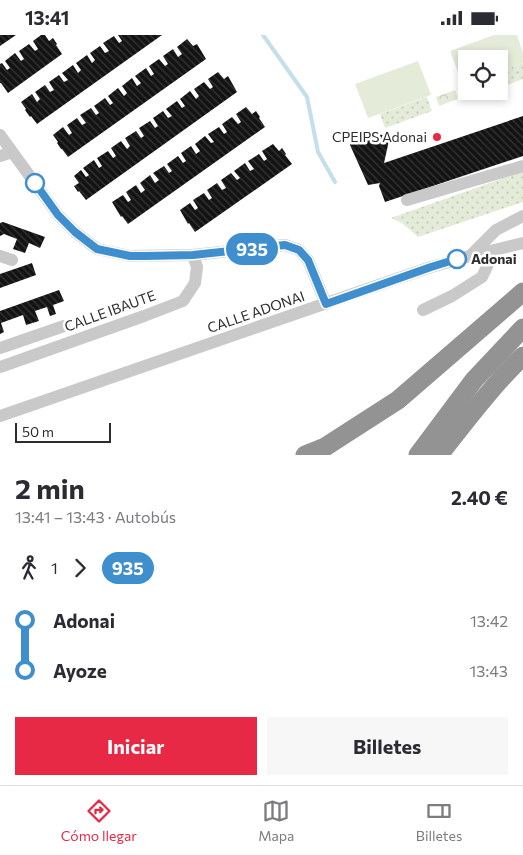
<!DOCTYPE html>
<html lang="es">
<meta charset="utf-8">
<style>
body{margin:0;font-family:Commissioner,sans-serif;background:#f7f7f7;color:#2b2b33;height:100vh;display:flex;flex-direction:column;font-size:19px;white-space:nowrap}
*{box-sizing:border-box;margin:0}
p{font-size:16px;color:#7c7c81}
.icon{flex:none;width:28px;height:28px;fill:none;stroke:currentColor;stroke-width:2;stroke-linecap:round;stroke-linejoin:round}
.map{position:relative;height:420px;overflow:hidden}
.details{display:flex;flex-direction:column;background:#fff;flex:1}
.details>*{flex:none}
.badge{padding:0 10px;border-radius:16px;font-size:18px;line-height:32px}
.fabs{position:absolute;left:458px;top:15px;display:grid;gap:10px}
.fabs a{display:grid;place-items:center;width:50px;height:50px;border-radius:0px;background:#fff;box-shadow:0 2px 8px #0003;font-size:25px}
.scale{position:absolute;left:15px;bottom:12px;width:96px;box-sizing:border-box;padding-left:5px;border:2px solid #2c2c2c;border-top:0;font-size:14px;line-height:18px;white-space:nowrap;color:#2c2c2c;-webkit-text-stroke:4px #fff;paint-order:stroke}
.map>.badge{position:absolute;translate:-50% -50%;box-shadow:0 0 0 2px #fff}
.legs{display:flex;align-items:center;gap:8px;height:55px;padding:0 15px;font-size:16px}
.legs p{margin-inline-start:auto}
.head{display:flex;align-items:center;justify-content:space-between;height:85px;padding:0 15px}
h1{font-size:28px;font-weight:700;line-height:38px}
.action{display:flex;gap:10px;margin-top:auto;padding:10px 15px}
.action a{flex:1;height:58px;border-radius:0px;background:#e82946;color:#fff;font-size:20px;font-weight:700;line-height:58px;text-align:center}
.action a+a{background:#f7f7f7;color:#2b2b33}
ul{padding:0 15px;list-style:none}
li{display:flex;align-items:center;gap:18px;height:50px;font-size:19px}
li i{display:grid;place-items:center;width:8px;height:100%;margin:0 6px;background:currentColor}
li i::after{content:'';width:12px;height:12px;margin:-6px;border:4px solid;border-radius:50%;background:#fff}
li p{margin-inline-start:auto}
li:first-child i{background:linear-gradient(#0000 50%,currentColor 0)}
li:last-child i{background:linear-gradient(currentColor 50%,#0000 0)}
.status{display:flex;justify-content:space-between;align-items:center;height:35px;padding:0 25px;background:#fff;direction:ltr}
.status svg{height:14px;fill:currentColor}
.dock{display:flex;justify-content:space-around;align-items:center;height:70px;border-top:1px solid #e1e1e2;background:#fff;font-size:14px;color:#7c7c81}
.dock a{display:grid;justify-items:center;gap:2px}
.dock .selected{color:#e82946}
.map>svg:first-child{display:block}
.grass{fill:url(#grass-dots)}
.park{fill:url(#park-crowns)}
.pitch{fill:#e4ebd9}
.lines{fill:none;stroke-linecap:round;stroke-linejoin:round}
.stream{stroke:#c4dfeb;stroke-width:4}
.building{fill:url(#building-back-hatch)}
.minor{stroke:#c9c9c9;stroke-width:12}
.highway{stroke:#939393;stroke-width:19}
.line-1-casing{stroke:#fff;stroke-width:11}
.line-1{stroke:#3f8fcf;stroke-width:8}
.poi-dot{fill:#e82946;stroke:#fff;stroke-width:2}
.stop-1-dot{fill:#fff;stroke:#3f8fcf;stroke-width:2.5}
.labels{text-anchor:middle;stroke-width:5;stroke-linejoin:round;paint-order:stroke}
.poi-label{font-size:14px;fill:#2c2c2c;stroke:#fff;text-anchor:end}
.stop-label{font-size:14px;font-weight:bold;fill:#2c2c2c;stroke:#fff;text-anchor:start}
.street-label{font-size:14px;fill:#2c2c2c;stroke:#fff}
</style>
<div class="status"><b>13:41</b><svg viewBox="0 0 49 12"><path d="M0 12V9h3v3zM5 12V6h3v6zM10 12V3h3v9zM15 12V0h3v12zM26 1h20v11H26zM47 4h2v5h-2z"/></svg></div>
<div class="map">
<svg width="523" height="420" viewBox="0 0 523 420">
<defs>
<pattern id="grass-dots" width="8" height="8" patternUnits="userSpaceOnUse" patternTransform="scale(1.25)"><rect width="8" height="8" fill="#e4ebd9"/><path d="M2 2h.1M6 6h.1" fill="none" stroke="#c4caba" stroke-width="1.8" stroke-linecap="round"/></pattern>
<pattern id="park-crowns" width="20" height="18" patternUnits="userSpaceOnUse" patternTransform="scale(1.25)"><rect width="20" height="18" fill="#e4ebd9"/><path d="M2 6a3 3 0 1 1 6 0M12 15a3 3 0 1 1 6 0" fill="none" stroke="#c4caba"/></pattern>
<pattern id="building-back-hatch" width="6" height="6" patternUnits="userSpaceOnUse" patternTransform="scale(1.25)"><rect width="6" height="6" fill="#131313"/><path d="M-1 5l2 2M0 0l6 6M5-1l2 2" fill="none" stroke="#363636"/></pattern>
</defs>
<rect width="100%" height="100%" fill="#fff"/>
<g class="grass">
<path d="M523,28V44L499,53V37Z"/>
<path d="M427,62L432,76L385,93L380,79Z"/>
<path d="M523,136V167L418,202L402,188L391,183Z"/>
</g>
<path class="park" d="M455,55L458,64L439,71L436,62Z"/>
<g class="pitch">
<path d="M494,0H517L523,18V28L499,37V24H466V49L463,50L450,16Z"/>
<path d="M418,26L431,60L368,83L355,49Z"/>
</g>
<g class="lines">
<path class="stream" d="M263,0L307,62L318,117L335,147"/>
</g>
<g class="building">
<path d="M0,0H16L0,11Z"/>
<path d="M41,0H45L49,6L53,3L57,9L56,10L62,19L8,58L1,48H0V29L2,28L7,35L10,33L5,26L15,18L21,26L24,24L19,16L29,9L35,16L38,14L33,6Z"/>
<path d="M118,0H162L37,89L31,81L30,82L25,75L26,74L21,67L32,59L37,67L40,64L35,57L45,50L50,57L54,55L49,47L59,40L64,47L68,45L62,38L73,30L78,38L81,35L76,28L87,20L92,28L95,25L90,18L100,11L105,18L109,16L103,8L114,1L119,8L122,6Z"/>
<path d="M187,4L193,11L197,9L206,24L68,122L62,114H61L57,108L58,107L53,100L63,92L69,100L72,98L67,90L77,83L82,90L86,88L80,80L91,73L96,80L99,78L94,71L105,63L110,70L113,68L108,61L118,53L124,61L127,58L122,51L132,43L137,51L141,48L135,41L146,33L151,41L154,39L149,31L159,24L165,31L168,29L163,21L173,14L178,22L182,19L177,12Z"/>
<path d="M218,37L224,44L228,41L237,57L86,165L79,156L78,157L74,151L79,148L74,141L81,135L86,142L89,140L83,133L94,125L99,133L102,131L97,123L108,116L113,123L116,121L111,113L121,106L127,114L130,111L125,103L136,96L141,103L144,101L139,93L150,86L155,93L158,91L153,83L163,76L168,83L172,81L166,74L177,66L182,73L185,71L180,64L190,56L196,64L199,61L194,54L204,47L210,54L213,52L208,44Z"/>
<path d="M246,72L252,79L256,76L260,82L259,83L265,92L128,189L122,181L121,182L112,167L123,160L128,167L131,165L126,157L136,150L141,158L145,155L140,148L150,140L155,148L159,145L153,138L164,131L169,138L172,136L167,129L178,121L183,128L186,126L181,118L191,111L196,119L200,116L195,109L205,101L211,108L214,107L208,99L219,92L224,99L227,97L222,89L232,82L238,89L241,87L236,79Z"/>
<path d="M523,81V121L385,167L379,151L380,148L368,150L350,110V104L353,99L359,98L360,100L369,98L390,101L384,128Z"/>
<path d="M273,109L279,116L282,113L286,119L285,120L292,129L195,197L189,188L188,189L180,175L190,168L195,175L198,173L193,165L204,158L209,165L212,163L207,155L217,148L222,155L226,153L221,145L231,138L237,145L240,143L234,136L245,128L250,136L254,134L248,126L259,119L264,126L267,124L262,116Z"/>
<path d="M3,187L45,202L40,213L29,208L25,218L13,214L17,204L4,199L0,201V188Z"/>
<path d="M32,228L36,240L0,253V239Z"/>
<path d="M59,255L64,266L53,270L56,279L50,281L47,272L35,276L39,286L26,290L23,280L1,288L4,297L0,299V276Z"/>
</g>
<g class="lines">
<g class="minor">
<path d="M0,100L58,180L75,197L97,214L130,221L193,220L285,210L299,215L308,225L326,269"/>
<path d="M0,121L12,117"/>
<path d="M407,165L523,131"/>
<path d="M0,221L12,225"/>
<path d="M470,221L496,195L523,181"/>
<path d="M423,275L452,261L482,242L495,215"/>
<path d="M0,313L64,291"/>
<path d="M0,332L144,281L183,266L195,248L197,232L193,220"/>
<path d="M0,381L431,232L470,221L523,208"/>
</g>
<g class="highway">
<path d="M305,420L325,412L398,365L523,257"/>
<path d="M418,420L474,345L523,293"/>
<path d="M439,420C466,386 492,351 523,321"/>
</g>
</g>
<g class="lines">
<defs>
<path id="line-1" d="M35,148L58,180L75,197L97,214L130,221H146L193,220L285,210L299,215L308,225L326,269L431,232L457,224"/>
</defs>
<use href="#line-1" class="line-1-casing"/>
<use href="#line-1" class="line-1"/>
</g>
<circle class="poi-dot" cx="437" cy="102" r="5"/>
<g class="stop-1-dot">
<circle cx="35" cy="148" r="9"/>
<circle cx="457" cy="224" r="9"/>
</g>
<g class="labels">
<g class="poi-label">
<text x="427" y="107">CPEIPS Adonai</text>
</g>
<g class="stop-label">
<text x="471" y="229">Adonai</text>
</g>
<g class="street-label">
<text transform="translate(110 276) rotate(-20)" y="5">CALLE IBAUTE</text>
<text transform="translate(256 277) rotate(-19)" y="5">CALLE ADONAI</text>
</g>
</g>
</svg>
<div class="fabs">
<a><svg class="icon" aria-label="locate" viewBox="0 0 24 24"><circle cx="12" cy="12" r="6"/><path d="M12 2v4M12 18v4M2 12h4M18 12h4"/></svg></a>
</div>
<div class="scale">50 m</div>
<b class="badge" style="left:252px;top:214px;background:#3f8fcf;color:#fff">935</b>
</div>
<section class="details">
<div class="head"><div><h1>2 min</h1><p>13:41 – 13:43 · Autobús</p></div><b>2.40 €</b></div>
<div class="legs"><svg class="icon" aria-label="walk" viewBox="0 0 24 24"><circle cx="13" cy="4" r="2"/><path d="M13 8l-2 6 4 7M11 14l-3 7M7 12l3-4h3l4 4"/></svg>1<svg class="icon" aria-label="forward" viewBox="0 0 24 24"><path d="M9 5l7 7-7 7"/></svg><b class="badge" style="background:#3f8fcf;color:#fff">935</b></div>
<ul>
<li><i style="color:#3f8fcf"></i><b>Adonai</b><p>13:42</p></li>
<li><i style="color:#3f8fcf"></i><b>Ayoze</b><p>13:43</p></li>
</ul>
<div class="action"><a>Iniciar</a><a>Billetes</a></div>
</section>
<nav class="dock">
<a class="selected"><svg class="icon" aria-label="directions" viewBox="0 0 24 24"><path d="M12 3l9 9-9 9-9-9zM9 14v-3h6M13 9l2 2-2 2"/></svg>Cómo llegar</a>
<a><svg class="icon" aria-label="map" viewBox="0 0 24 24"><path d="M3 6l6-2 6 2 6-2v14l-6 2-6-2-6 2zM9 4v14M15 6v14"/></svg>Mapa</a>
<a><svg class="icon" aria-label="tickets" viewBox="0 0 24 24"><path d="M3 7h18v10H3zM15 7v10"/></svg>Billetes</a>
</nav>
